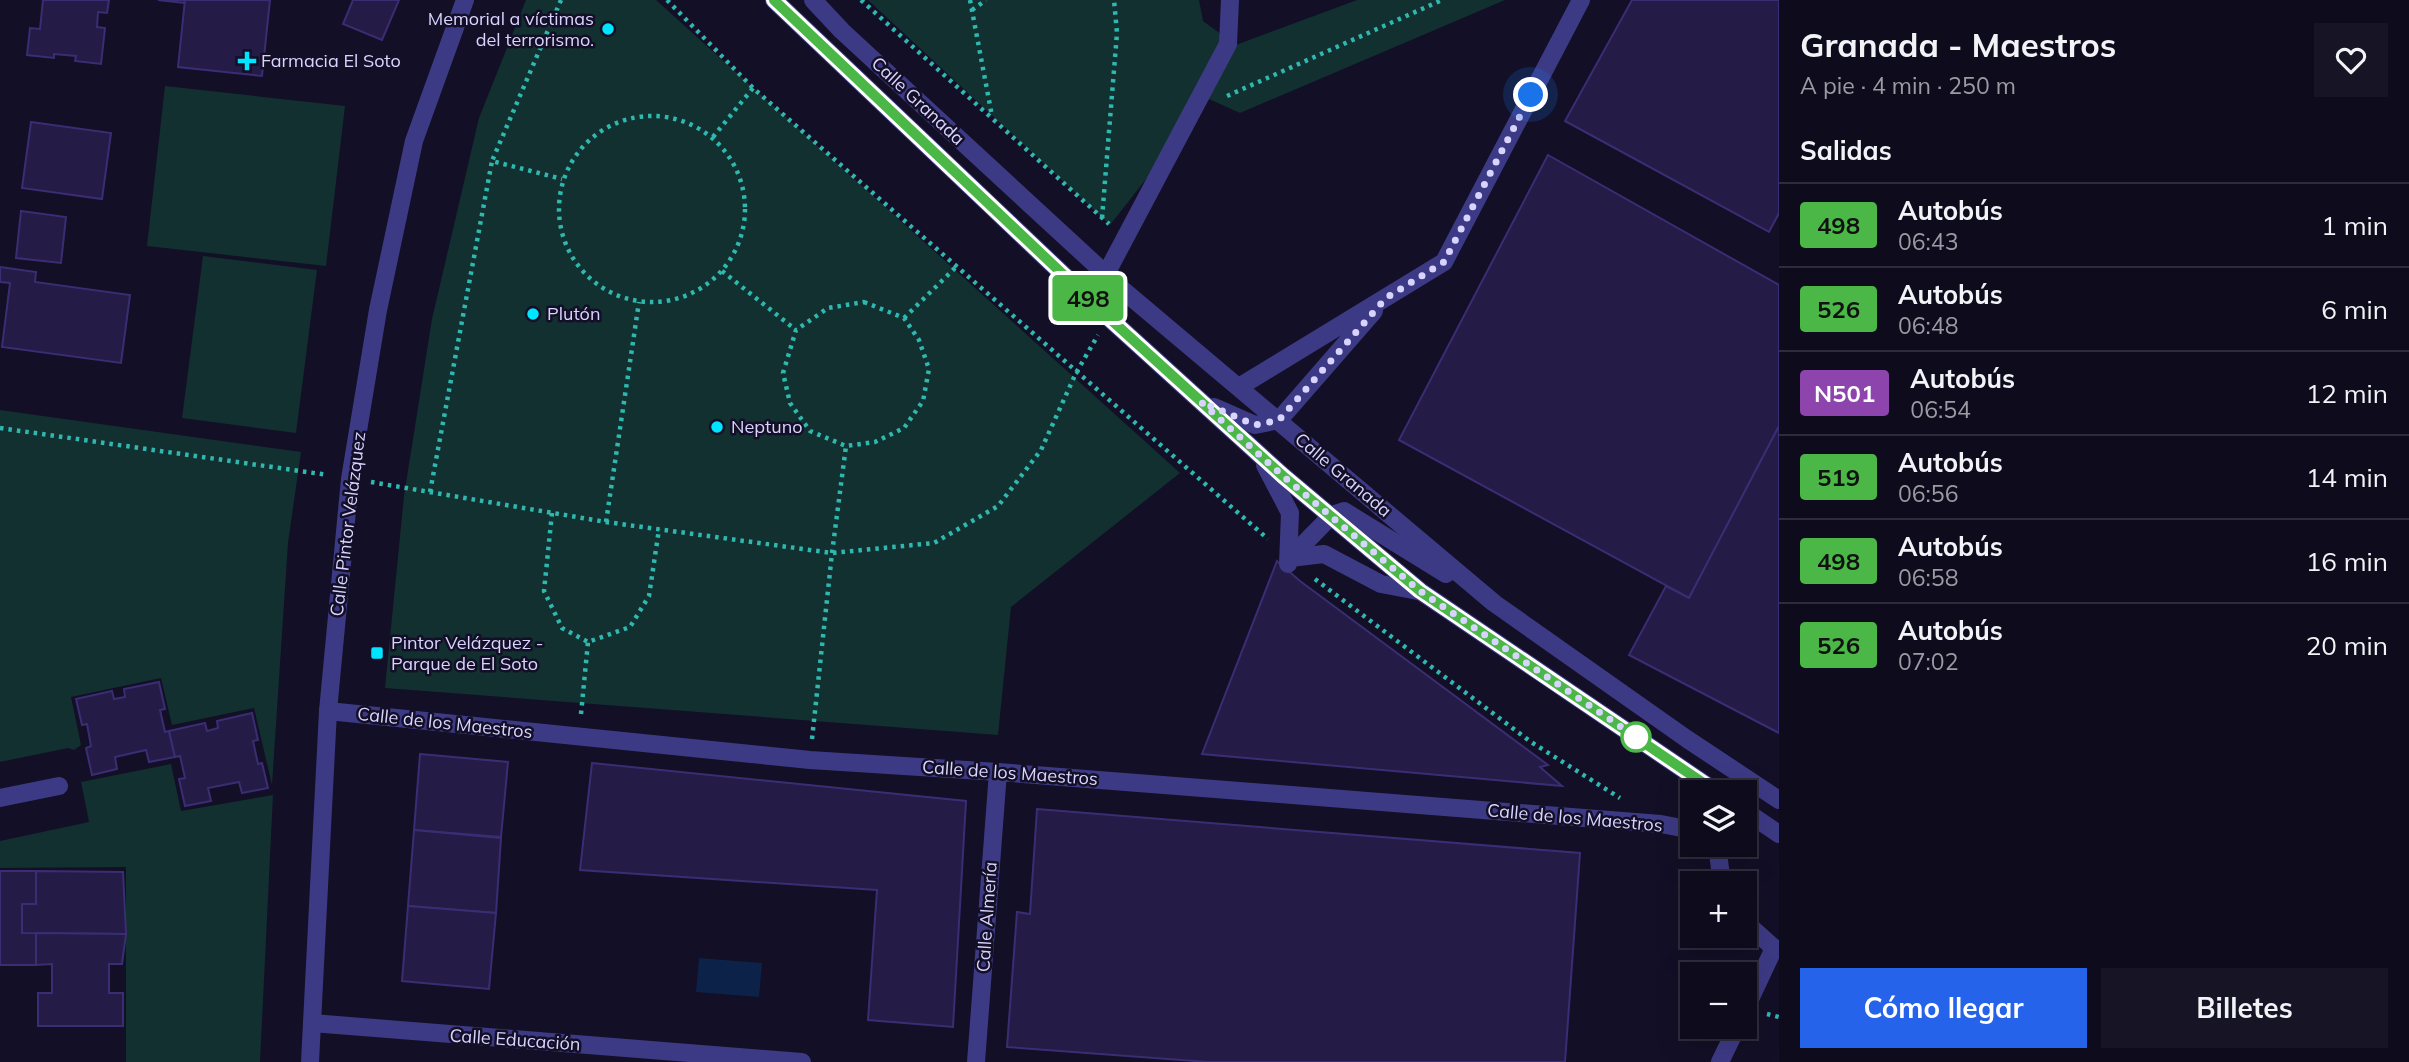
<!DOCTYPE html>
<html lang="es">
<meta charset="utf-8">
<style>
body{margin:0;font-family:Mulish,sans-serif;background:#171425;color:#f1f3f6;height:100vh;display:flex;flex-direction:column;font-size:26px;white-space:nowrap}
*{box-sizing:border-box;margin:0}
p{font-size:23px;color:#9b9ba3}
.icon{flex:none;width:38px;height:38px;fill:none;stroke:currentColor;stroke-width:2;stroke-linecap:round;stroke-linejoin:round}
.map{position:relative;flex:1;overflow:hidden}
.drawer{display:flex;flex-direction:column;background:#0e0b1c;width:630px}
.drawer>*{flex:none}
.badge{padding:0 14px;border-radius:5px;font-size:24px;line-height:46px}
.fabs{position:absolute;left:1680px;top:780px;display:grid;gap:14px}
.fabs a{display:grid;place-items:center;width:77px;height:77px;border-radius:0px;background:#0e0b1c;box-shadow:0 7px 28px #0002,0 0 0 2px #2e2b3b;font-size:35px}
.you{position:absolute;width:35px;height:35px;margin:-18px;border:5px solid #fff;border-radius:50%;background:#1a73e8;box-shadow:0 0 0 10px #1a73e833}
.map>.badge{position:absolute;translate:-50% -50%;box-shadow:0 0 0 4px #fff}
h2{padding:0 21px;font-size:26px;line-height:63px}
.round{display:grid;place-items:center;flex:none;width:74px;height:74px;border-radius:0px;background:#171425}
.headline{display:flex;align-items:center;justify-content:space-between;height:119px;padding:0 21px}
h1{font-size:33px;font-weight:700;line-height:52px}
.button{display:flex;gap:14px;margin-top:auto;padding:14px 21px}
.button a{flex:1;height:80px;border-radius:0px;background:#2563eb;color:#fff;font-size:28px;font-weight:700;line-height:80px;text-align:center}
.button a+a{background:#171425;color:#f1f3f6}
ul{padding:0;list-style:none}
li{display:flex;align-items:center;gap:21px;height:84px;padding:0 21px;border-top:2px solid #2e2b3b}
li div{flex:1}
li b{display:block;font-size:26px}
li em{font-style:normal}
li .badge{min-width:77px;font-weight:700;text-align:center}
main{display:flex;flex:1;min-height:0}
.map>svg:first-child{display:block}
.green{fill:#12302f}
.water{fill:#0c2248}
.building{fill:#241b47;stroke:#3b2d73;stroke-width:2}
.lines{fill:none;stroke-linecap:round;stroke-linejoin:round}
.path{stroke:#2fb8b0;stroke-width:4.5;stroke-dasharray:3.5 5;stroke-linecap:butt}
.minor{stroke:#3d3a85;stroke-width:18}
.line-casing{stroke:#fff;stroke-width:16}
.line{stroke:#4ab747;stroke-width:10}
.walk{stroke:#d9d4ff;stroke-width:7;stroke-dasharray:0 12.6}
.poi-dot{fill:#00e5ff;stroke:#130f26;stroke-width:2.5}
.stop-dot{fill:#fff;stroke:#4ab747;stroke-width:3.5}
.labels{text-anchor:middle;stroke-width:5;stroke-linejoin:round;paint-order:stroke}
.poi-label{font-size:18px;fill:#d9d4ff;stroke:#130f26;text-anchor:start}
.street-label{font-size:18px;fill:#d9d4ff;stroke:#130f26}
</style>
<main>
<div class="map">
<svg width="1779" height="1062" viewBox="0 0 1779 1062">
<rect width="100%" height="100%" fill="#130f26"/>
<g class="green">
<path d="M526,0H656L1180,473L1011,607L998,735L385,688L404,496L432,319L479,118Z"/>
<path d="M868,0H1199L1203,21L1236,45L1357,0H1505L1240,113L1209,99L1110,225Z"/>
<path d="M165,86L345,106L326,266L147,246Z"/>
<path d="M203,256L317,270L296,433L182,418Z"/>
<path d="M0,410L301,452L288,543L272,785L254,708L172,725L161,678L71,697L81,745L74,750L68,748L0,762Z"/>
<path d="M171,764L181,811L273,795L260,1062H126V867L0,868V841L89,822L81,782Z"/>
</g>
<path class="water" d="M699,958L762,963L759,997L696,992Z"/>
<g class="building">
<path d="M43,0H109L107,13L98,12L97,27L105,28L101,64L75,61L76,56L54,54V58L27,55L30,28L40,29Z"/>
<path d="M158,0H185L184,3Z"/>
<path d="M185,0H270L262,76L178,67Z"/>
<path d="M353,0H399L382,40L343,24Z"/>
<path d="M1632,0H1779V213L1769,232L1565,121Z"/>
<path d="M31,122L111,133L102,199L22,188Z"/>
<path d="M1548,155L1779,285V426L1689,598L1399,440Z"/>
<path d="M21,211L66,217L61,263L16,258Z"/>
<path d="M0,267L36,272L35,282L130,295L121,363L2,347L10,283L0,282Z"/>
<path d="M1779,426V733L1629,655L1666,586L1689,598Z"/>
<path d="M1277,561L1300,581L1548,765L1540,767L1562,786L1202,754Z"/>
<path d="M159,682L165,709L160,710L165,732L169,731L175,757L149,762L146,750L115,757L117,769L92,775L86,748L91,746L87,724L82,725L76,699L112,691L114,699L125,697L124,689Z"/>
<path d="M252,713L258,740L253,741L258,764L262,763L268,788L242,793L239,782L208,788L211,801L185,806L179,779L185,778L180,756L175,757L169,731L205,723L207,731L218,728L217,721Z"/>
<path d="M420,754L508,762L501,837L414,830Z"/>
<path d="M592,763L966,801L953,1027L868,1020L877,890L580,870Z"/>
<path d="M1037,809L1580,853L1565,1062H1208L1007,1047L1017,912L1030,914Z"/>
<path d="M414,830L501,838L496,913L408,906Z"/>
<path d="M0,871H36V904H22V933H36V965H0Z"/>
<path d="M36,871L123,872L126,934L22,933V904H36Z"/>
<path d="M408,906L496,913L489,989L402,981Z"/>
<path d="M36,933L126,934L122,964H109V993H123V1026H38V993H52V964L36,965Z"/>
</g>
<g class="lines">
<g class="path">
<path d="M561,0L492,161L562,179"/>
<path d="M667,0L753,88L1268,539"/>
<path d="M861,0L1109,224"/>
<path d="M970,0L992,116"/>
<path d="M972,10L986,0"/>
<path d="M1227,96L1442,0"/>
<circle cx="652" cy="209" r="93"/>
<path d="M713,137L753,88"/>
<path d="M1102,218L1117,33L1114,0"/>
<path d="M722,271L796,330"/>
<path d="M864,302L904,318L919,340L929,369L923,401L904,428L875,442L846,446L810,431L790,403L783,373L796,330L828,308Z"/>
<path d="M904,318L956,267"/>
<path d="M0,428L328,475"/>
<path d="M371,482L606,522L832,553L934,543L998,506L1041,450L1076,373L1098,335"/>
<path d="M430,492L492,161"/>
<path d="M552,513L544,591L562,628L588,642L630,627L649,596L659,529"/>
<path d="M606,522L639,302"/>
<path d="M1315,579L1531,742L1620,798"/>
<path d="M581,714L588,642"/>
<path d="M812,739L832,553L846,446"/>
<path d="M1767,1014L1779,1017"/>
</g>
<g class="minor">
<path d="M774,0L1109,318L1283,476L1420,591L1718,793"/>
<path d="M813,0L842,31L1124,291L1494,603L1687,739L1779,800"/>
<path d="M1106,274L1228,44L1230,0"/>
<path d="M1239,387L1444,262L1581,0"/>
<path d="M1214,407L1255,425L1279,420L1374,311"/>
<path d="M1265,465L1290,513L1288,564"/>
<path d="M1290,558L1332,515L1344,511L1446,574"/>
<path d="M1290,558L1324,554L1381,584L1418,591"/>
<path d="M328,711L810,760L998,772L1661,824L1692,830"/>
<path d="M0,798L59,786"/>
<path d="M1745,811L1779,834"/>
<path d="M1717,845L1722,884"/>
<path d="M1745,922L1774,948L1779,949"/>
<path d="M1745,1010L1774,948"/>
<path d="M312,1023L802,1062"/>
<path d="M310,1062L328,711L350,479L378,310L414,141L465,0"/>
<path d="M976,1062L998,772"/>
<path d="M1720,1062L1737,1027"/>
</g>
</g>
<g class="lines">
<defs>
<path id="line" d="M774,0L1109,318L1283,476L1420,591L1718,793"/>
</defs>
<use href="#line" class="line-casing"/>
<use href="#line" class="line"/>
<path class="walk" d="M1531,95L1444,262L1386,298L1279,420L1255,425L1201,402L1283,476L1420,591L1636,737"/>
</g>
<g class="poi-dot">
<circle cx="608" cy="29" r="7"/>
<path d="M243.5 50.5h7v7h7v7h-7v7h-7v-7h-7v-7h7z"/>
<circle cx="533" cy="314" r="7"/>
<circle cx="717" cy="427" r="7"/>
<rect x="370" y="646" width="14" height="14" rx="3.5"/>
</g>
<circle class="stop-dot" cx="1636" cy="737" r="14"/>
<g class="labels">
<g class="poi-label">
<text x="594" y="25" text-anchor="end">Memorial a víctimas<tspan x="594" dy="21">del terrorismo.</tspan></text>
<text x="261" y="67">Farmacia El Soto</text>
<text x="547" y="320">Plutón</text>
<text x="731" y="433">Neptuno</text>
<text x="391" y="649">Pintor Velázquez -<tspan x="391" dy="21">Parque de El Soto</tspan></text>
</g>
<g class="street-label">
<text transform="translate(918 101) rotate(43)" y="6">Calle Granada</text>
<text transform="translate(1343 475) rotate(40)" y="6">Calle Granada</text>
<text transform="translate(348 524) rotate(-83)" y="6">Calle Pintor Velázquez</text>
<text transform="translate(445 723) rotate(6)" y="6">Calle de los Maestros</text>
<text transform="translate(1010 773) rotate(4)" y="6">Calle de los Maestros</text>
<text transform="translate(1575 818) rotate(5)" y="6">Calle de los Maestros</text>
<text transform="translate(987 917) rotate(-86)" y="6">Calle Almería</text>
<text transform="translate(515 1040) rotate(4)" y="6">Calle Educación</text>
</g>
</g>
</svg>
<div class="fabs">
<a><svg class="icon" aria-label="layers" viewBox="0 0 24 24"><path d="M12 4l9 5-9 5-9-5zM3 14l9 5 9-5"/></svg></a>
<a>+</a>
<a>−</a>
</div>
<div class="you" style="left:1531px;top:95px"></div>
<b class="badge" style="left:1088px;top:298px;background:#4ab747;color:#111">498</b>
</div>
<section class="drawer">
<div class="headline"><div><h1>Granada - Maestros</h1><p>A pie · 4 min · 250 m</p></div><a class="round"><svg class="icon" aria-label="heart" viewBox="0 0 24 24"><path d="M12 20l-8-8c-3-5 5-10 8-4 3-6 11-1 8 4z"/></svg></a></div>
<h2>Salidas</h2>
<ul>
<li><span class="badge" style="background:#4ab747;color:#111">498</span><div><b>Autobús</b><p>06:43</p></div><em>1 min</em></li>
<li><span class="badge" style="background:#4ab747;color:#111">526</span><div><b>Autobús</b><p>06:48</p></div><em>6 min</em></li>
<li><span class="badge" style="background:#8e44ad;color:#fff">N501</span><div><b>Autobús</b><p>06:54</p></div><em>12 min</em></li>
<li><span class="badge" style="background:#4ab747;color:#111">519</span><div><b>Autobús</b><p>06:56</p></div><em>14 min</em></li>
<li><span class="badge" style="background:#4ab747;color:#111">498</span><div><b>Autobús</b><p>06:58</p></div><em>16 min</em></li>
<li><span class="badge" style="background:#4ab747;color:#111">526</span><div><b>Autobús</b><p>07:02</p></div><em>20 min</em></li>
</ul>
<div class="button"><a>Cómo llegar</a><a>Billetes</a></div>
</section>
</main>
